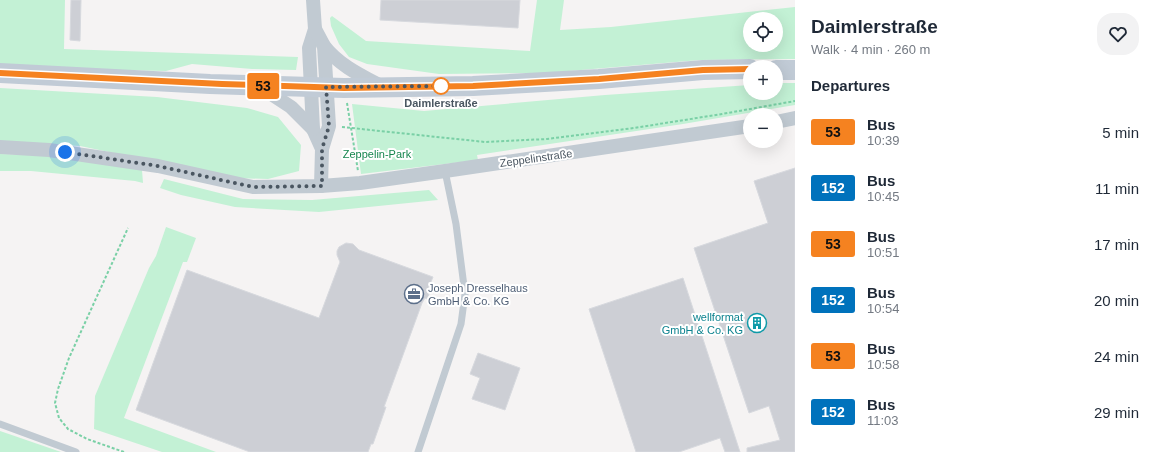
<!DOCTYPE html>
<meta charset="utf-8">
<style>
body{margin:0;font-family:Arial,sans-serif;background:#f2f2f3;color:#1f2937;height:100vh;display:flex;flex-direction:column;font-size:15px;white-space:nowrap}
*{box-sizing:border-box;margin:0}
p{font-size:13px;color:#747a83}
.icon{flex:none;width:22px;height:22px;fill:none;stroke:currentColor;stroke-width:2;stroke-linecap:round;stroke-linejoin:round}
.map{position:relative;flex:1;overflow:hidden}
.panel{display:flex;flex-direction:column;background:#fff;width:360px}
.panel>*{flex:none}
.badge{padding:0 8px;border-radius:3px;font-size:14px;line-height:26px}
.buttons{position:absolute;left:743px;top:12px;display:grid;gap:8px}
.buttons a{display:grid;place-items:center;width:40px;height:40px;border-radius:50%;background:#fff;box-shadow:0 4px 16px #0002;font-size:20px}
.you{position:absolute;width:20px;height:20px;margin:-10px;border:3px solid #fff;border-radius:50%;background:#1a73e8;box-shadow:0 0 0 6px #1a73e833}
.map>.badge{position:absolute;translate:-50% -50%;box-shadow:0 0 0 2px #fff}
h2{padding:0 16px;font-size:15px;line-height:36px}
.round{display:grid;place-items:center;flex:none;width:42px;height:42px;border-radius:16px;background:#f2f2f3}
.overview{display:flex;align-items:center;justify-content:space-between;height:68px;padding:0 16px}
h1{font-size:19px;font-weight:700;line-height:30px}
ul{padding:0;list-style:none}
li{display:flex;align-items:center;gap:12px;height:56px;padding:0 16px}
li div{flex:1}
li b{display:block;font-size:15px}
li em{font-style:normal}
li .badge{min-width:44px;font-weight:700;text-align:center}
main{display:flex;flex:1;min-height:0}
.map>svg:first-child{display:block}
.green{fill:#c3f1d5;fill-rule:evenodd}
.building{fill:#cdcfd5;stroke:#d7d9de}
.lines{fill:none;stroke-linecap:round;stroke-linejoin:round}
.path{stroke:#7ad0a6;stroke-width:2;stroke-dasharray:3 2;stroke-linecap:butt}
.service{stroke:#c1cad2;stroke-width:7}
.minor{stroke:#c1cad2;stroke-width:14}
.secondary{stroke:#c1cbd6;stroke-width:20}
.line-casing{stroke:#fff;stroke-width:9}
.line{stroke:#f58220;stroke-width:6}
.walk{stroke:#4a5661;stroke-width:4;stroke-dasharray:0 7.2}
.stop-dot{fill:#fff;stroke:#f58220;stroke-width:2}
.labels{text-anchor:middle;stroke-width:4;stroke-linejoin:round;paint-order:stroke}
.stop-label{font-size:11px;font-weight:bold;fill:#4a5661;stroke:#fff}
.park-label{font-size:11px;fill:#17864f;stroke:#fff}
.street-label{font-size:11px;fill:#4a5661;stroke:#fff}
.service-label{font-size:11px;fill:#4e5e75;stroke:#fff;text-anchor:start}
.culture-label{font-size:11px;fill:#0d838f;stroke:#fff;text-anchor:end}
</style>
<main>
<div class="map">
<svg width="795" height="452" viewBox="0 0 795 452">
<rect width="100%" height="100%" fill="#f5f3f3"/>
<g class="green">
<path d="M0,0H65L64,49L298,57L296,70L252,69L192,64L166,71L73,69L0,64Z"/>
<path d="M537,0H564L560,30L611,27L795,7V59L700,60L545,73L439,74L367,64L349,57L339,44L331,26L330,18L332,16L366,41L530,51ZM750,19H776V45H750Z"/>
<path d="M776,83H795V105L683,124L477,155L478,160L361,174L352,104L424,111L605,95L750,85V93H776Z"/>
<path d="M0,88L157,97L247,108L278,117L301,145L299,171L268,179L235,178L80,146L0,141Z"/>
<path d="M0,154L42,155L142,170L143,183L135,181L31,171H0Z"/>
<path d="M164,179L243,199L312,200L429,190L438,200L319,212L235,207L181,195L160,188Z"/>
<path d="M166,227L196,238L187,262H183L124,418L216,452H162L94,429L95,396L149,268L156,256Z"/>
<path d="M0,431L3,432L61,452H0Z"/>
</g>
<g class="building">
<path d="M71,0H81L80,41L70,40Z"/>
<path d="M381,0H520L518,28L380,20Z"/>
<path d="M795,168V452H747V448L780,440L769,406L749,413L694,248L768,223L754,181Z"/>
<path d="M346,243L353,244L359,250L433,277L428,289H431L427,299L425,298L422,303L384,407H386L373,444H371L368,452H250L136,410L187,270L319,318L340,262L337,255V251L339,247Z"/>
<path d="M683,278L740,452H725L720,438L679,452H636L589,309Z"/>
<path d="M478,353L520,368L505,410L472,399L480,378L470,374Z"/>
</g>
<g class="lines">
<g class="path">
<path d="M347,103L358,171"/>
<path d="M342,127L485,142L547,139L634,128L722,114L795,101"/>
<path d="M124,452L87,439L68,429L59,418L55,403L58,389L69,358L128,228"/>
</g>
<g class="service">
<path d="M0,424L76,452"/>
<path d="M418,452L461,324L465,294L456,224L445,171"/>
</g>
<g class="minor">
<path d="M313,0L315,29L309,48L313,129L322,149"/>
<path d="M315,29L324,46L329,126L322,149L321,186"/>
<path d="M324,46C339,65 360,75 381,86"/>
<path d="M259,86L291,107L313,129"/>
<path d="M776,122L795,118"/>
<path d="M0,147L49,150L158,166L253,187L321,186L360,183L445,171L750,126"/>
</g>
<g class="secondary">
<path d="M776,70H795"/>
<path d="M0,73L210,84L344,88L473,86L599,79L703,70L750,69"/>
</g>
</g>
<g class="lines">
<defs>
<path id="line" d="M0,73L222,84L344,88L473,86L599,79L703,70L750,69"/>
</defs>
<use href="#line" class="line-casing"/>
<use href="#line" class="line"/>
<path class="walk" d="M65,152L158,166L253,187L322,186V149L329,126L326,87L443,86H441"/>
</g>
<defs>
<symbol id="office-ring" viewBox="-11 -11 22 22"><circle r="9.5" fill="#fff" stroke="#5c6f8a" stroke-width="1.5"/><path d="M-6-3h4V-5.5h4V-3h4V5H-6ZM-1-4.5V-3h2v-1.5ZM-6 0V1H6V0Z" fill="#5c6f8a"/></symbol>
<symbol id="building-ring" viewBox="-11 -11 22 22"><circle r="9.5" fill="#fff" stroke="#0f9aa8" stroke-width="1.5"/><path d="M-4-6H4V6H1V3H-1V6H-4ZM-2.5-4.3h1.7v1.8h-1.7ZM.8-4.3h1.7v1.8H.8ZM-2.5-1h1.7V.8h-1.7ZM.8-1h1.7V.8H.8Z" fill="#0f9aa8"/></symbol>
</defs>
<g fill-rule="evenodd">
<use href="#office-ring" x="403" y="283" width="22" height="22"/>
<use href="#building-ring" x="746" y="312" width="22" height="22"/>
</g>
<circle class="stop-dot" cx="441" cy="86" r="8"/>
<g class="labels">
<g class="stop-label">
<text x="441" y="107">Daimlerstraße</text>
</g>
<g class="park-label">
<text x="377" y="158">Zeppelin-Park</text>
</g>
<g class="street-label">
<text transform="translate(536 158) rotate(-8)" y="4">Zeppelinstraße</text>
</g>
<g class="service-label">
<text x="428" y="292">Joseph Dresselhaus<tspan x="428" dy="13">GmbH &amp; Co. KG</tspan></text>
</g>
<g class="culture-label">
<text x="743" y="321">wellformat<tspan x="743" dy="13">GmbH &amp; Co. KG</tspan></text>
</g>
</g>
</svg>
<div class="buttons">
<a><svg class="icon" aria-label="locate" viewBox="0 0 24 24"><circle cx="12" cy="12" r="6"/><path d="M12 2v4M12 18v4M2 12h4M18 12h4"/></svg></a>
<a>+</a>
<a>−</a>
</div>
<div class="you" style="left:65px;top:152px"></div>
<b class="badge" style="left:263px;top:86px;background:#f58220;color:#111">53</b>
</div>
<section class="panel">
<div class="overview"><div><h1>Daimlerstraße</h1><p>Walk · 4 min · 260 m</p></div><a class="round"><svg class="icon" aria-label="heart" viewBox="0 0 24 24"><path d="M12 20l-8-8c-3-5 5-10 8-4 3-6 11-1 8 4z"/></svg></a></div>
<h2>Departures</h2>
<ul>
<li><span class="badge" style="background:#f58220;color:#111">53</span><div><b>Bus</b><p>10:39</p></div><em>5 min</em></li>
<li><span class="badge" style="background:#0072bc;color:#fff">152</span><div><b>Bus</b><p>10:45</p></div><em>11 min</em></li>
<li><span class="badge" style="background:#f58220;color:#111">53</span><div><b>Bus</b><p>10:51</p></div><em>17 min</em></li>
<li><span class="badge" style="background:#0072bc;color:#fff">152</span><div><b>Bus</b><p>10:54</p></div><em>20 min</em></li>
<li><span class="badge" style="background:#f58220;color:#111">53</span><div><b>Bus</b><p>10:58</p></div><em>24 min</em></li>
<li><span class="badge" style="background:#0072bc;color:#fff">152</span><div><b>Bus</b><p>11:03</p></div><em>29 min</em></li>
</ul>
</section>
</main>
